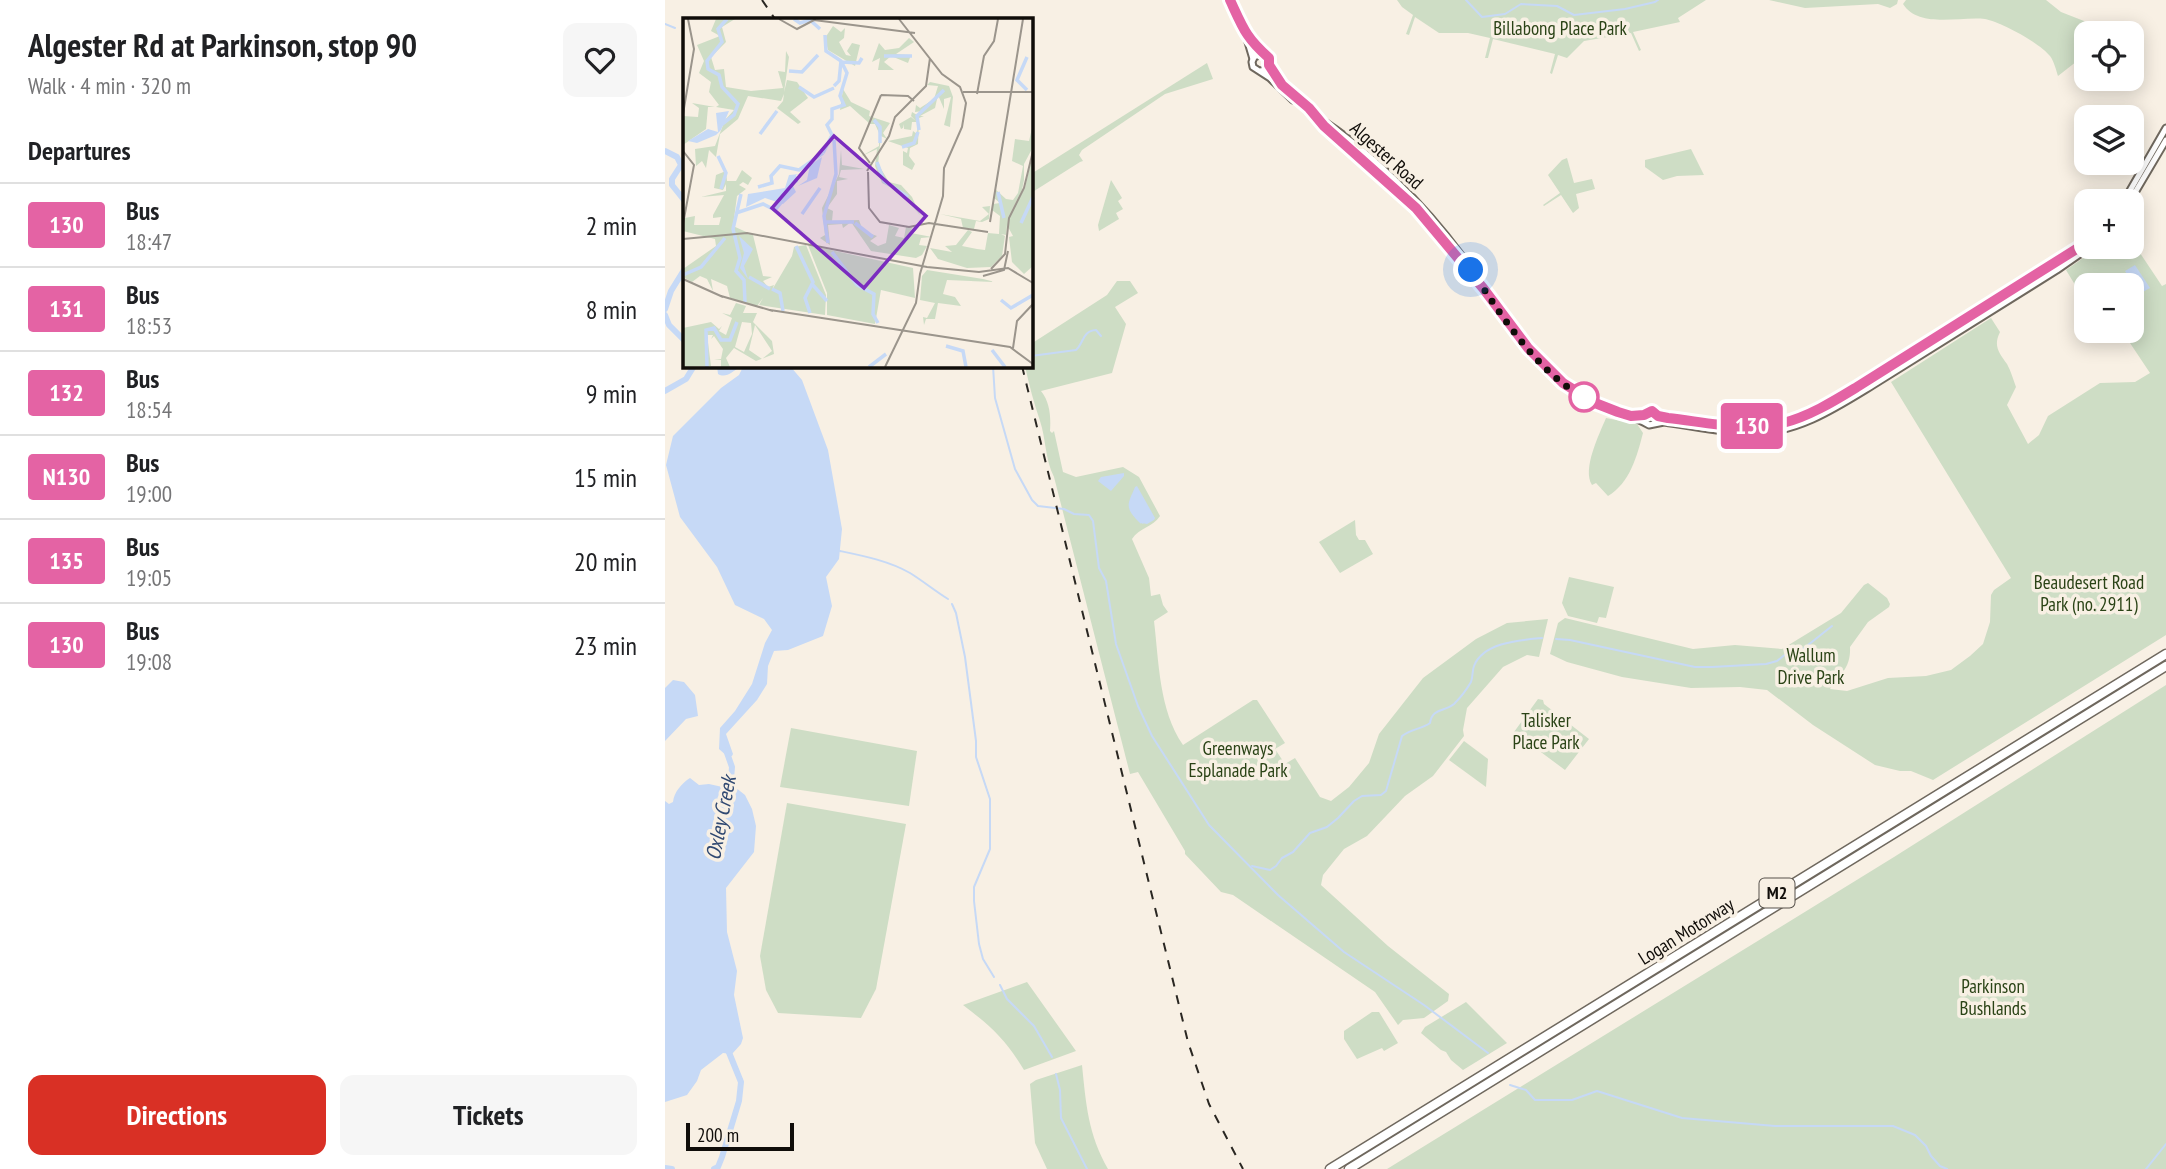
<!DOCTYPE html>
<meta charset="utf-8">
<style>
body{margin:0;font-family:"PT Sans Narrow",sans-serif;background:#f6f6f6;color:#202124;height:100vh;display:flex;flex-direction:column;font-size:26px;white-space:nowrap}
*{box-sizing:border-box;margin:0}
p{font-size:23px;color:#757577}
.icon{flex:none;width:38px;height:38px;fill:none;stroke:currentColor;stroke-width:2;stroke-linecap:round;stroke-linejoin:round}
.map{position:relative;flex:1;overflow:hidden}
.sheet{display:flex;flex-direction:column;background:#fff;width:665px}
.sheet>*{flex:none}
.badge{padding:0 14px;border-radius:5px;font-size:24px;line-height:46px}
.tools{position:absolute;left:1409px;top:21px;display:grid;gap:14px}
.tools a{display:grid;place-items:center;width:70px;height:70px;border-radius:14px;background:#fff;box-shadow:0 4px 18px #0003;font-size:35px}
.scale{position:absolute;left:21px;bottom:18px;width:108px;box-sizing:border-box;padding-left:7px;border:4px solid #100d09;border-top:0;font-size:19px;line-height:24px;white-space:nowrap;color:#100d09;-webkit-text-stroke:5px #f8f0e4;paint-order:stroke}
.you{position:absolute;width:35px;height:35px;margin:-18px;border:5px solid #fff;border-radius:50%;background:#1a73e8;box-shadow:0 0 0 10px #1a73e833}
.map>.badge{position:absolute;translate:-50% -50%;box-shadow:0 0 0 4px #fff}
h2{padding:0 28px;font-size:26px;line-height:63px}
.round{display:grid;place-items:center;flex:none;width:74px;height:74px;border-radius:14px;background:#f6f6f6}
.headline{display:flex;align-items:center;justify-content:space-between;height:119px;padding:0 28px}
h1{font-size:33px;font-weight:800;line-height:52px}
.cta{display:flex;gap:14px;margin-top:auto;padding:14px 28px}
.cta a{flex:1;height:80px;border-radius:14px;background:#d93025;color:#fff;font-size:28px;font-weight:800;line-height:80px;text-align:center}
.cta a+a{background:#f6f6f6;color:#202124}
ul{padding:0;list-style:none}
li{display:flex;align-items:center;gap:21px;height:84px;padding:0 28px;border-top:2px solid #e0e0e0}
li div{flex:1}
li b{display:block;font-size:26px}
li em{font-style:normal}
li .badge{min-width:77px;font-weight:700;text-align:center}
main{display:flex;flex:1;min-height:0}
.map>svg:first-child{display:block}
.green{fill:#ceddc5}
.water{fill:#c6d9f6}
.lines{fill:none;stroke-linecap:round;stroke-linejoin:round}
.stream{stroke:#c6d9f6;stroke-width:2}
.river{stroke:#c6d9f6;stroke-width:6}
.secondary-casing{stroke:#6f685e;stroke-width:9}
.motorway-casing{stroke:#6f685e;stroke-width:11}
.secondary{stroke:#fff;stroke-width:5}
.motorway{stroke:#fff;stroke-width:8}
.rail{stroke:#2a2722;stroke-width:2;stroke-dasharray:9 9;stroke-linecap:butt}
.line-casing{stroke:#fff;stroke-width:16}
.line{stroke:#e463a4;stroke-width:10}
.walk{stroke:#100d09;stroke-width:7;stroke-dasharray:0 12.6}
.stop-dot{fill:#fff;stroke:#e463a4;stroke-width:3.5}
.labels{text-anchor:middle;stroke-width:7;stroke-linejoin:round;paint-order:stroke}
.shield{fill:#f8f0e4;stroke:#56514b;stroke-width:2}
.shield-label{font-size:18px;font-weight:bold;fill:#100d09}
.park-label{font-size:19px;fill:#2a4316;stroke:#f8f0e4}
.street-label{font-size:19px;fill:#100d09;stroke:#f8f0e4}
.water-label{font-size:21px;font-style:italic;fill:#2f4871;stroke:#f8f0e4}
.inset-river{fill:none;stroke:#c6d9f6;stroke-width:3.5}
.inset-road{fill:none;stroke:#9b958c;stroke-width:2}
.view{fill:#7b2cbf;fill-opacity:0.15;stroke:#7b2cbf;stroke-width:3.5}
.inset-edge{fill:none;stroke:#100d09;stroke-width:3.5}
</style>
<main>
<section class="sheet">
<div class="headline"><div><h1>Algester Rd at Parkinson, stop 90</h1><p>Walk · 4 min · 320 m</p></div><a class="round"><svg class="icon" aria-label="heart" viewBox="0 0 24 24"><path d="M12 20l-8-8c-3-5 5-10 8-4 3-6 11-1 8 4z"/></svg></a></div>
<h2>Departures</h2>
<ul>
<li><span class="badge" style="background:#e463a4;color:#fff">130</span><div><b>Bus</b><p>18:47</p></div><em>2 min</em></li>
<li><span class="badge" style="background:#e463a4;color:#fff">131</span><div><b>Bus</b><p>18:53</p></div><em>8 min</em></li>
<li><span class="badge" style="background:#e463a4;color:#fff">132</span><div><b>Bus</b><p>18:54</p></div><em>9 min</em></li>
<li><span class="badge" style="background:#e463a4;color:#fff">N130</span><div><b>Bus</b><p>19:00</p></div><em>15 min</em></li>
<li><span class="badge" style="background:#e463a4;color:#fff">135</span><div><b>Bus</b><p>19:05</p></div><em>20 min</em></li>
<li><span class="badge" style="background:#e463a4;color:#fff">130</span><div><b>Bus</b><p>19:08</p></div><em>23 min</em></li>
</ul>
<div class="cta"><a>Directions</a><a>Tickets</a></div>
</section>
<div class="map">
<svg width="1501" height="1169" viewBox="0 0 1501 1169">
<rect width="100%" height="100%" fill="#f8f0e4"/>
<g class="green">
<path d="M732,0H1041L1013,18L1015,22L968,32L976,50L974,51L966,33L919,41L902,58L893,55L887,74L885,73L890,54L828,39L823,58H820L825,38L803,33H774L750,17L744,35L741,34L748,15L737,7Z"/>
<path d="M1104,0H1233L1232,4L1225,8L1213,4L1140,8Z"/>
<path d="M1241,0H1381L1396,12L1419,21L1430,33H1421V54L1393,76C1391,70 1389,61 1385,56C1375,43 1336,22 1320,19C1295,16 1254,29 1238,4Z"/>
<path d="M542,63L548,79L500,94L417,150L414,155L418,161L415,162L366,193V174Z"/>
<path d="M1026,149L1039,175L1012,176L998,180L980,167V160Z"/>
<path d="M902,158L909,183L927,179L930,189L911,194L914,208L908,213L896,195L879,206L878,205L895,193L883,175L897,160Z"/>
<path d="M446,180L457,198L453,201L458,209L451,213L454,219L434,231L433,225Z"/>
<path d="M1467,241L1497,286L1501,284V635L1268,780L1246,771H1235L1210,765L1148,725L1102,690L1075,687L1026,688L957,677L902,662L885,654L893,623L900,618L1028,649L1070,645L1117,649L1176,613L1199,585L1203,583L1222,598L1225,604L1224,607L1203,622L1185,647C1186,667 1176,674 1165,689L1182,691L1223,678L1261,676L1286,670L1305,656L1318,644L1325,622L1326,595L1329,590L1346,578L1226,382L1326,318L1335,332C1328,346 1334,353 1342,364C1346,371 1348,379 1351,387L1342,405L1363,444L1374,435L1383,416L1435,383L1470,382L1485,373L1457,331H1466V285H1421V303L1401,270L1434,247H1466Z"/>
<path d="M452,281H465L473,293L450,307L461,324L447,373L376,391C385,402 386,417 385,431L387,433L389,431L398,472L411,477L458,467L474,477L495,516C488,527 474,528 467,539L484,578L486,596L495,594L498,605L503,612L489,621C494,662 494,710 518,745L588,700H592L620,743L610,749L620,764L630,758L655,797L666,801L684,787L704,763L714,734L758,678L811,639L842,623L883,619L874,657L862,655L838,667L802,708L798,730L799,736L768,776L740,796L702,836L679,849L658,875L656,885L723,946L784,994L783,1001L759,1018L738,1020L733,1025L710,992L568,895L556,892L520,854V851L473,772L465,774L389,477C380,459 381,439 375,421C369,403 364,385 360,366H366V334L369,342L442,295Z"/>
<path d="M941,418L972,424L978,433C972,456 965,483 943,496L931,483L927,485C917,469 934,435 941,418Z"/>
<path d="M690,520L691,535L694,540H700L708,554L675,573L654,542Z"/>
<path d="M904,577L949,587L941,618L934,617L932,623L903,616L897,603Z"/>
<path d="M1501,685V1169H722L1229,857Z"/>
<path d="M873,699L878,700L879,704L924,739L900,770L849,732Z"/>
<path d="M126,728L252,751L244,806L115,787Z"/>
<path d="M799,741L823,759L821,787L784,760Z"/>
<path d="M122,803L241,824L211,989L196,1018L113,1013L101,990L95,956Z"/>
<path d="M362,982L411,1051L359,1070C340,1039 327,1027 298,1005Z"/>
<path d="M801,1002L842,1043L798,1070L786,1060L781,1052L776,1050L756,1033L760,1027Z"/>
<path d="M707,1012H714L733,1043L719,1051L717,1048L692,1059L679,1039V1031Z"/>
<path d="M417,1065C421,1104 423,1134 443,1169H382L370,1143L365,1084L371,1080Z"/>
</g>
<g class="water">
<path d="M1470,265L1485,288L1474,294L1460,271Z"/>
<path d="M52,366H125L137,380L163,450L177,529L174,559L161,577L167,606L158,636L123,650L109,651L103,666L102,684L92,700L61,734L68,754L67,756L63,757L54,749L55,728L70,711L87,684L100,643L107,630L99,619L70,605L52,567L15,517L1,465L8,436L56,388L74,375L77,369L75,367C68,371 61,379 53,374Z"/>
<path d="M459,473V476L446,491L433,481L436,477Z"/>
<path d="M472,486L490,518L489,520L482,524C474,523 477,525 471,519C459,506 464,502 470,487Z"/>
<path d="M8,680L19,682L30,695L33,716L21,719L0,741V688Z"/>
<path d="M25,778L34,785L44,784L62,788L66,784L80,795L87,809L91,826L89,852L61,888L62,932L72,971L69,995L78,1038L76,1044L67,1054L58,1053L36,1070L32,1081L22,1095L0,1102V801L4,804L8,802C9,792 17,783 25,778Z"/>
</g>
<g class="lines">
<g class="stream">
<path d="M801,0L817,17L840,14L856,4L892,6L909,15L960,9L990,2L993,0"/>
<path d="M0,24L10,28"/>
<path d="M366,356L411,350C419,343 417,331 431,330L436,336"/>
<path d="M328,366L330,398L350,469L367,500L373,506L399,509L409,514L424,515L428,521L434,568L441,581L451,644L473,706L487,736L544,825L613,895L679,952L759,1005L823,1053"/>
<path d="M175,551C199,556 224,561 245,573C258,581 270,591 283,599"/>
<path d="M287,604L291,613L300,657L311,741V757L325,799V849L309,887V901L314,944L318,959L329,977"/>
<path d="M891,639L905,640L1030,667H1047L1101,664L1112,661L1127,649H1138L1167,626"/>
<path d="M587,866L605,870L611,866L617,858L628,852L645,833L662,827L673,818L689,801L697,796L716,795L721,791L737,736C746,729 757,729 765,723C767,708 779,712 789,704C794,699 802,689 806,682C808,677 807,671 809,666C818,642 856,640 877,638"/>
<path d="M335,985L342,999L369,1026L387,1057"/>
<path d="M391,1074L395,1090L396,1118L422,1169"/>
<path d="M845,1085L861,1090L870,1100H907L932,1091L1017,1118L1110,1126H1228L1250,1135L1261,1146L1266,1156L1275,1166L1282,1169"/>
<path d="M1481,1169L1501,1144"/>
</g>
<g class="river">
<path d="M0,151L12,157L16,165L7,179V185L19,200"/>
<path d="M0,309L6,291L19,270"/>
<path d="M0,315L4,325L19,340"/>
<path d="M0,391L21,379L29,366"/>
<path d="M61,750L67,767L65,791"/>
<path d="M0,1168L7,1169"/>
<path d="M49,1169L53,1167L57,1157L74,1101L76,1082L63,1050"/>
</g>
<defs>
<g id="secondary">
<path d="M565,0L580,32L588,59"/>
<path d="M583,38L597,54"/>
<path d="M604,65L617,85L652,118"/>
<path d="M595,71L601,70L604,63L602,56L597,54L589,57L587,62L588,67L605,78L628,100"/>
<path d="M652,117C702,148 760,206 795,254C823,293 848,335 883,369C900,385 918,399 940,407C956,413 971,417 984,425L999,422C1028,426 1059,433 1089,433C1133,433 1172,407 1208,385L1392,270L1425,247"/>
<path d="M659,125L751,209L802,269"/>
<path d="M1459,201L1501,128"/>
<path d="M1465,201L1501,140"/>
<path d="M966,416L979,415L987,411L993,416L1003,418C1040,422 1081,432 1118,423C1145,416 1169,401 1192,387L1421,242"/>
</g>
<g id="motorway">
<path d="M665,1169L1501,654"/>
<path d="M684,1169L1501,666"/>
</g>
</defs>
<use href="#secondary" class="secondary-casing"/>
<use href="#motorway" class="motorway-casing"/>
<use href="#secondary" class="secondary"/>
<use href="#motorway" class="motorway"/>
<g class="rail">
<path d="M97,0L110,19"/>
<path d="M357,366L523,1042L544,1104L578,1169"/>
</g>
</g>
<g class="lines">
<defs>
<path id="line" d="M565,0C578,28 581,38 604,58V65L617,85L644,108L659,126L751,208L818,288L863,348L898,383L930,403L953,412L966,416L979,415L987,411L993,416L1003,418C1040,422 1081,432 1118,423C1145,416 1169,401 1192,387L1421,243"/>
</defs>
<use href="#line" class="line-casing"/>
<use href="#line" class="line"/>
<path class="walk" d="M806,270C835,313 872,373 919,397"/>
</g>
<circle class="stop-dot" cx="919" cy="397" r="14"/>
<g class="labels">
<rect class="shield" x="1094.5" y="878.5" width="35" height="29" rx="5"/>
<g class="shield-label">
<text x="1112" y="899">M2</text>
</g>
<g class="park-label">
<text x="895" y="35">Billabong Place Park</text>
<text x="1424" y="589">Beaudesert Road<tspan x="1424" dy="22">Park (no. 2911)</tspan></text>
<text x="1146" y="662">Wallum<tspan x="1146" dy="22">Drive Park</tspan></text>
<text x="881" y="727">Talisker<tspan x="881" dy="22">Place Park</tspan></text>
<text x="573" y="755">Greenways<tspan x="573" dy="22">Esplanade Park</tspan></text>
<text x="1328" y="993">Parkinson<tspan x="1328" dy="22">Bushlands</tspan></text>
</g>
<g class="street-label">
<text transform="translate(722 155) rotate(42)" y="7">Algester Road</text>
<text transform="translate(1021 931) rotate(-32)" y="7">Logan Motorway</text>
</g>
<g class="water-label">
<text transform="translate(56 818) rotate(-79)" y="7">Oxley Creek</text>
</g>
</g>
<g transform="translate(18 18)">
<rect width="350" height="350" fill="#f8f0e4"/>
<path d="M33,1H52L39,9L43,24L28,39L32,52L41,51L43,69L68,73L100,70L95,53L102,54L103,33L106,39L101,74L104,62L114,64L125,80L107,94L118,104L115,106L94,90L100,83L101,76L98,83L65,78L55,101L37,116L33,139L26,132L23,150L19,143L13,148L12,131L32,128L42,102L51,92L33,89L36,87L26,74L28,64L16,55L21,43L14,27L37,18L28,13ZM150,8L158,14L162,10L161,20L156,24L163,37L168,38L164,33L169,25L177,27L172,48L145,32L142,20ZM226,20L231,24L213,36L228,37L225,45L208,38L201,44L211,52H195L197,40L189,44L196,25L202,32L216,30ZM247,64L266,68L270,79L267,109L261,107L268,79L261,81V91L255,77L252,90L237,98H241L236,100L235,126L227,130L226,138L232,146L229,152L220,147V133L224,135L225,130L205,123L229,118L230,113L234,116L235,104H229L228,112L221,111V106L220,110L218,111L216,106L228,99L233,103L228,98L229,94L234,97L240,93L232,94L233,87L237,90L251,81L255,68L244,67ZM160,71L168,84L187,93L186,98L207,105L200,115L204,121L198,118L195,146L206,164L218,167L229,179L237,197L217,174L199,165L192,148L194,131L177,139L196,128V115L192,106H187L167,88L157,92ZM9,85L32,89H25L23,111L0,127V98L15,99L16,90ZM350,106V129L341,146V162L339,172L325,200L342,170L350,135V248L341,256L329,244L326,219L330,218L324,207L323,217L318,216L322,218L319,238L308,249L284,250L255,241L247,230L269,234L262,228L273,227L285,212L289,214L279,228L294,231L297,214L294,231L302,232L305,215L316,216L317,198L309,192L310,186L317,185L311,180L312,171L323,181L330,182L335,175L340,148L329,143L332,121L346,123ZM158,132L159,147L181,151L158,152L156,159L165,161L154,163V176L144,190L150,193L149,203L176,202L180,213L194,218L187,223L195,228L203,225L206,207L216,210L212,218L221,220L223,209H229L228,215L249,219L238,220L236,227L244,228L239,237L233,240L188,233L168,204L160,210L159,206L145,207L147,227L137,220L142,217L139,190L156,156ZM59,152L69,160L65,167L60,164L56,167L63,171L54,178L50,208L70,217L80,258L89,259L80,263L85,269L91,267L89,272L109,238L111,229L123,227L143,277L142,297L76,287L80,280L74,288L47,280L44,268L28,261L30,273L24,261L17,258L9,264L0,259V251L33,228L32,221L0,213L2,200L12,198L11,207H36L38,199L30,200V197L41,177L18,179L43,173V166L40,172L31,170L33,157L43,153L44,163H53ZM307,188L306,201L299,204L293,203L291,211L280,210L278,201L257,196L297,203L306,196L299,189ZM125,227L230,250L232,280L198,272L192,306L144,297V275ZM244,252L300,261L312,264L264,262L260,276L272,279L278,288L255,285L252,301H243L241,307L240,299L244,300L252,285L237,282L239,258ZM53,285L63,288L60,295H74L70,304L89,323L91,336L73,343L51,330L43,340L47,349H38V342H31L38,341L40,331L31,318L28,321L30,317H24L28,348L0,349V310L28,304L36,311L39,308L36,313L43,317L49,300L39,295L47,297ZM59,304L68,305L69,316L61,334L52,329ZM72,307L89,333L79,341L66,332Z" fill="#ceddc5" fill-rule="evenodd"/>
<path d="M46,93L38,112L33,117L14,125L5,123L25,111L35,114L33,95ZM139,139L134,160L115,168L124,162L127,147ZM117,156L113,157L115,164L109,166L113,174L100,186L82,180L63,189L65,176L102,170L106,157ZM56,218L70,231L61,248L65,261L57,250L61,235Z" fill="#c6d9f6"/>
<path class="inset-river" d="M111,1L117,5L127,2L137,11M201,38H229M344,39L334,62L344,72M159,44L176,45L179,40M106,53L119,54L135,37M151,68L156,63L158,43M116,69L131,79L151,70M191,102L197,109V125M38,107L51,97L55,86L39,69L36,57L25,51L24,43L39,24L35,11L44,1M236,112L234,98L261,72M77,116L94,93M219,129L231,125L235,114M140,135L149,117L144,107L149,101V91L161,87L157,78L164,55L158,43L143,33L142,17M35,138L43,155L38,171M194,144L201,163L225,179M75,169L89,165L88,158L97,148L116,152L140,135M315,174L321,200M58,176L50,211L57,240L53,253L61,262L62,284M53,195L80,186L92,192L101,181M119,196L137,170M143,204H171M172,205L190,219M338,205L350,179M145,225L141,198L153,156L151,122M113,228L130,264L122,280L127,295M149,234L174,267L191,276L190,296L195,305M0,257L18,249L42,220M66,259L87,271M129,266L144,283M89,271L97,275L100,293M318,282L328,290L350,277M263,328L280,333L283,349M309,332L322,349M24,349L23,312L31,310L38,322H47L54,304M186,349L203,336"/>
<path class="inset-road" d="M96,1L114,11L133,1M131,2L232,15M280,74H350M294,76L301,38L311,23L315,1M198,77L225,78L231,83M0,96L11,31L5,1M0,133L11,147L0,206M187,145L176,130L198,77M184,153L206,118L212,99L243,68L247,40M185,154L186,190L197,204L226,209L246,205L305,214M307,204L340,1M0,221L64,215L244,249L296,254L325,250L350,265M308,251L322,236L326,200L341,170L350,133M300,258L321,252L325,233M0,261L40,279M38,278L90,293M87,292L327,329L350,346M330,330L334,303L350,286M202,349L233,285L237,256L260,178L261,150L279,109L283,85L277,69L259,56L216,1"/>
<path class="view" d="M151,118L243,198L181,270L89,190Z"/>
<rect width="350" height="350" class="inset-edge"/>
</g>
</svg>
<div class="tools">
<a><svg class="icon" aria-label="locate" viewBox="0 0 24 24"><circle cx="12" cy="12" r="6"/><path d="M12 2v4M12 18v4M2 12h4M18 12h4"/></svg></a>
<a><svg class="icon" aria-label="layers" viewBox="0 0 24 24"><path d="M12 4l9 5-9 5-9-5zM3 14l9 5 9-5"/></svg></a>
<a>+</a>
<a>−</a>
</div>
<div class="scale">200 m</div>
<div class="you" style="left:806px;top:270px"></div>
<b class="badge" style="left:1087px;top:426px;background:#e463a4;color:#fff">130</b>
</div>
</main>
